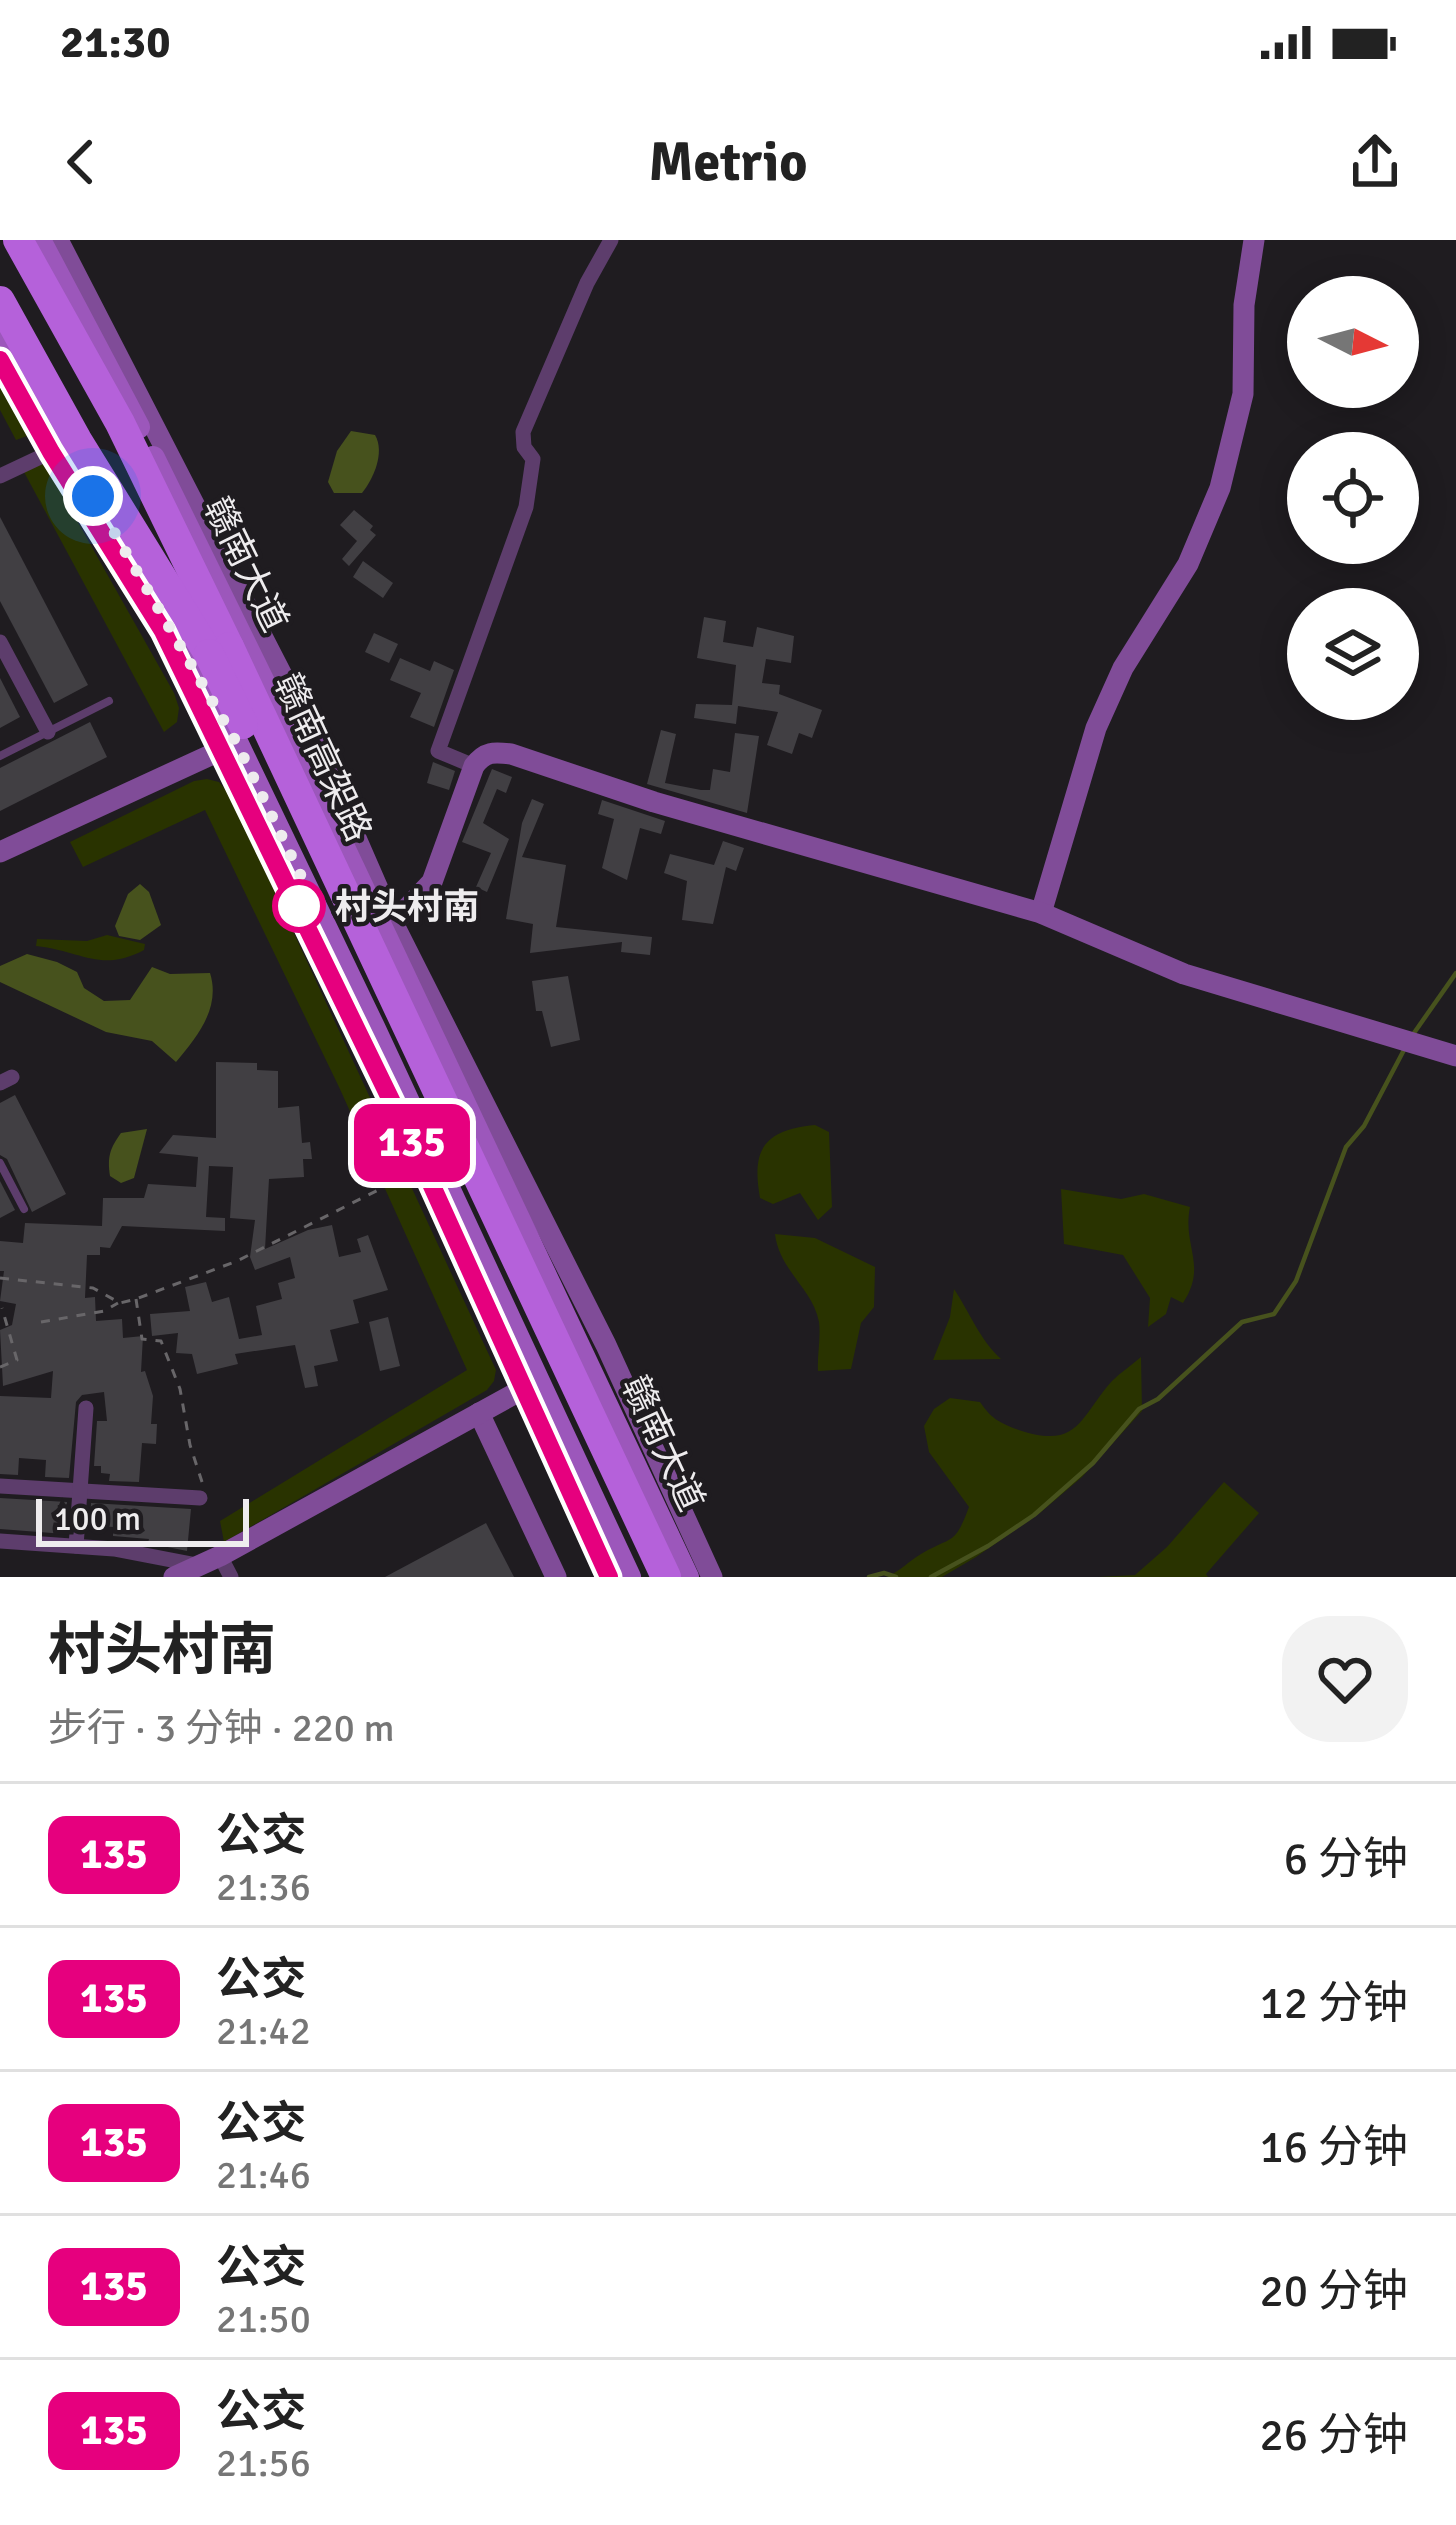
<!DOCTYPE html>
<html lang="zh">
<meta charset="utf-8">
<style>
body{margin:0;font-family:Signika,"Noto Sans SC",sans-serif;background:#f2f2f2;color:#222;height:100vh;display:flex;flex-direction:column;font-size:45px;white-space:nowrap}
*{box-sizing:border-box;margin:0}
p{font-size:39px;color:#767676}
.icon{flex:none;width:66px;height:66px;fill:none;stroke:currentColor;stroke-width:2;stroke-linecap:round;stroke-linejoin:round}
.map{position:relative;height:1337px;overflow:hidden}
.side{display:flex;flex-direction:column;background:#fff;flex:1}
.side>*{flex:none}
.badge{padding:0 24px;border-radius:18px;font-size:42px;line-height:78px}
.needle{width:78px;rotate:96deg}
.tools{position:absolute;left:1287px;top:36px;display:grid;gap:24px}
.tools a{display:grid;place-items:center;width:132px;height:132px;border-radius:50%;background:#fff;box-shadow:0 6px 30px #0003;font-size:60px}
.scale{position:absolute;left:36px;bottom:30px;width:213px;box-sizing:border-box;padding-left:12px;border:6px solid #eeecee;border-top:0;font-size:33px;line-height:42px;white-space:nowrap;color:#eeecee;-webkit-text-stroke:9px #1f1c20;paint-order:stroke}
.you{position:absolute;width:60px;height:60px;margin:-30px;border:9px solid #fff;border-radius:50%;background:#1a73e8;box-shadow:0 0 0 18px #1a73e833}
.map>.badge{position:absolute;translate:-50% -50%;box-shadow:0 0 0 6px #fff}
.round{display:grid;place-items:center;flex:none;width:126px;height:126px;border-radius:48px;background:#f2f2f2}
.headline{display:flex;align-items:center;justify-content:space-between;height:204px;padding:0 48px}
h1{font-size:57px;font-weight:700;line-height:90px}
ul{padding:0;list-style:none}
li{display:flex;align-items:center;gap:36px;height:144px;padding:0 48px;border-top:3px solid #e0e0e0}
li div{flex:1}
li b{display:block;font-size:45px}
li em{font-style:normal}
li .badge{min-width:132px;font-weight:700;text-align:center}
.status{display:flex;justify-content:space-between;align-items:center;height:84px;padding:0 60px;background:#fff;direction:ltr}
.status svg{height:33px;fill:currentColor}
header{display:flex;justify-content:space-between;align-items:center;height:156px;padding:0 48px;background:#fff;font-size:54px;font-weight:700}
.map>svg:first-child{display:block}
.green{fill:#293300}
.water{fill:#47521d}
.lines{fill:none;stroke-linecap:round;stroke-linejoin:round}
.stream{stroke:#47521d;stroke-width:4.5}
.building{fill:#413f43}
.path{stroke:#686669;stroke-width:3;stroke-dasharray:9 9;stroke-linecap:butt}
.lane{stroke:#5d3d6c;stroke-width:8}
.street{stroke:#5d3d6c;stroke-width:15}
.secondary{stroke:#804c98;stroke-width:21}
.primary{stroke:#9c57bb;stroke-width:24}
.highway{stroke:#b561da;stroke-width:30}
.highway-bridge{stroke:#b561da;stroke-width:30}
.line-casing{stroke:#fff;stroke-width:27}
.line{stroke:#e6007e;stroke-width:18}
.walk{stroke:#eeecee;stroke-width:12;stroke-dasharray:0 21.6}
.stop-dot{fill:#fff;stroke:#e6007e;stroke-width:6}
.labels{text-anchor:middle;stroke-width:9;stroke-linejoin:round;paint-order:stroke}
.street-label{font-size:36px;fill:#eeecee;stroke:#1f1c20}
.stop-label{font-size:36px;font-weight:bold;fill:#eeecee;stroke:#1f1c20;text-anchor:start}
</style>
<div class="status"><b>21:30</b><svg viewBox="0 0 49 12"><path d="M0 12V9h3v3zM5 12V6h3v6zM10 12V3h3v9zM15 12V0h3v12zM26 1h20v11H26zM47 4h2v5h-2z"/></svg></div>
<header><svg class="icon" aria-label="back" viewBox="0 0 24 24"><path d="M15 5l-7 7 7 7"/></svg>Metrio<svg class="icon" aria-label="share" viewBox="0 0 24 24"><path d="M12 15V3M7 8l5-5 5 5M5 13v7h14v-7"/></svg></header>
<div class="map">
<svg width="1456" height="1337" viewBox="0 0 1456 1337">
<rect width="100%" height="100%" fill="#1f1c20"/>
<g class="green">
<path d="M0,142L30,195L16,200L0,170Z"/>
<path d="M44,222L174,453L179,468L177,482L164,492L24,232Z"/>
<path d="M207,539L219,542L230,555L496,1130L494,1141L487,1150L224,1302L220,1281L467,1130L339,847L205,570L83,627L70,602L194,541Z"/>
<path d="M107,695L145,704L144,710C101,733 82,711 36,706L37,699L87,701Z"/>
<path d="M815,885L829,892L832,967L818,980L800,953L773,964L760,958C751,908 765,890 815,885Z"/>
<path d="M1061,949L1121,959L1144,954L1190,967C1182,1006 1208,1025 1183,1063L1171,1057L1166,1074L1148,1087L1150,1058L1123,1015L1064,1004Z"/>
<path d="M775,994L815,998L875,1027L874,1067L861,1083L851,1129L818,1131C817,1116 821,1097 819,1082C813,1049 779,1030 775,994Z"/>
<path d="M954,1049C970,1073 980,1100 1001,1119L933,1120L950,1077Z"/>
<path d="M1141,1117L1142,1171L1082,1237L1041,1272L976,1317L942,1337H887C900,1331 909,1321 921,1314C953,1295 954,1307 969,1267L929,1212L924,1186L934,1169L950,1158L980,1162C991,1178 998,1182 1016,1189C1079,1211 1079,1178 1112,1141C1121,1132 1132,1125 1141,1117Z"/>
<path d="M1224,1242L1259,1273L1206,1334L1208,1337H1098L1135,1335L1167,1307Z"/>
</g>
<g class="water">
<path d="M351,191L375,195C385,212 374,238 362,253H334L328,242L337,211Z"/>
<path d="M140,644L149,652L161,685L140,700L119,696L115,686L128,654Z"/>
<path d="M27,714L57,722L77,732L84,748L104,761L130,760L152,727L170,734L210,733C221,768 197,797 176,822L152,801L106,792L0,742V726Z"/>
<path d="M147,889L134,938L121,943L110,936C107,917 110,908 121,893Z"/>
</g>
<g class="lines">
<g class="stream">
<path d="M1414,793L1456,733"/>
<path d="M869,1337L884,1333L896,1337"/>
<path d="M931,1337L988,1306L1034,1275L1093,1223L1139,1169L1158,1159L1242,1082L1274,1074L1296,1041L1346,907L1364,886L1405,808"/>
</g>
</g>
<g class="building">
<path d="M354,270L373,286L370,290L376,295L349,326L342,319L357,301L340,285Z"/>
<path d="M0,277L88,445L54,463L0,361Z"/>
<path d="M363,321L393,343L383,358L353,337Z"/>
<path d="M704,377L726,381L723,402L753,407L757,387L794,396L791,423L766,419L762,443L780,445L779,454L822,470L812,498L799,493L792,514L767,505L778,472L738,466L736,484L694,478L696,464L732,465L736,425L697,418Z"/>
<path d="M374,393L398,404L389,423L365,412Z"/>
<path d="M400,418L430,431L434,421L454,430L434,487L410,477L421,453L390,440Z"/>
<path d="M0,438L20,477L0,488Z"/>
<path d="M90,482L107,517L0,571V528Z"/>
<path d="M661,490L676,494L665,543L701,550H710L713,529L730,532L735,493L759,496L747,573L647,544Z"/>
<path d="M433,522L455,531L449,550L427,543Z"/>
<path d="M492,529L512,537L506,553L497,549L483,583L509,599L487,652L476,647L491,613L462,602Z"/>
<path d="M532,559L544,564L522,617L566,625L556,687L652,697L650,715L621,712L622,702L530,713L533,684L506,679L522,583Z"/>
<path d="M602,560L665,581L661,594L640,588L627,640L602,628L614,579L598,574Z"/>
<path d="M723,601L744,608L736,631L726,627L713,684L682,680L687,641L664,633L670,614L714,625Z"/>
<path d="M568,736L580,800L551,807L542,771H536L532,741Z"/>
<path d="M216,822L257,823V830L278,831V868L299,866L302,903L310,902L312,919H303L304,937L269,939L265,1009L308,990L332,985L339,1017L361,1012L357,999L368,995L388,1050L353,1060L359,1083L330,1090L338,1121L314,1126L318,1146L305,1148L295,1105L235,1114L238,1124L197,1134L192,1114L176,1113L178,1093L152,1096L150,1074L190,1071L185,1047L206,1042L212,1062L229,1057L239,1099L262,1095L256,1066L282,1059L278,1043L295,1038L290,1017L255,1030L250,1017L255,980L230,978L233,927L209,926L206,977L225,978V991L122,986L110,1008L100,1007V1015H87L85,1058L95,1057L96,1081L122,1079L123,1098L143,1096L141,1132L145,1131L153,1156L151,1184H157L156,1204L142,1203L139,1242L109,1241L110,1234L101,1233V1226H94L97,1181H107L104,1152L82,1155L76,1162L69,1238L45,1237L46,1220L19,1218L18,1235L0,1234V1156L51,1158L53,1131L3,1146L0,1090L12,1085L16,1064L0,1061L4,1031H0V1001L23,1003L25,983L102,986L103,958H144L148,944L196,947L198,917L159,913L173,895L216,898Z"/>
<path d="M15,855L66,954L32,972L7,919L0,915V863Z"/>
<path d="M0,941L15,970L0,978Z"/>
<path d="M388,1077L400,1126L380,1131L369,1082Z"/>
<path d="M0,1258L67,1262L65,1294L0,1289Z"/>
<path d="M91,1263L191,1269L187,1311L148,1303L149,1299L113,1296V1287L90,1285Z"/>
<path d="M486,1283L514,1337H385Z"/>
</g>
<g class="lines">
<g class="path">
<path d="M0,1038L93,1048L120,1063L136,1059L237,1021L406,936"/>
<path d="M136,1059L142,1099L161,1101L180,1149L190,1205L203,1245"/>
<path d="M41,1082L104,1071L118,1063"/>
<path d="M0,1127L17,1120L2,1068"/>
</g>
<g class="lane">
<path d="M0,516L109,461"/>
<path d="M0,923L24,969"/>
</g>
<g class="street">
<path d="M0,236L51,212"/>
<path d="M0,402L48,492"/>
<path d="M474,526L438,511L526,267L533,219L524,207L523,192L587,43L611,0"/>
<path d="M0,843L12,837"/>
<path d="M0,1246L200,1258"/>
<path d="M0,1301L114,1309L197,1325"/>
<path d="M76,1306L86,1168"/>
<path d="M220,1316L231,1337"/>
</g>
<g class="secondary">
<path d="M58,0L301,472L393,683L606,1105L712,1337"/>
<path d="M0,120L51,212L116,316"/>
<path d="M175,415L423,926L609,1337"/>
<path d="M0,612L228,507"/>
<path d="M1041,673L1096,488L1123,428L1188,324L1220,248L1243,154L1244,65L1254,0"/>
<path d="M393,683L432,642L474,526C485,511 494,512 511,514L654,562L1041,673L1184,734L1456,816"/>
<path d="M479,1173L556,1337"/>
<path d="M174,1337L220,1316L523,1149"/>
</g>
<g class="primary">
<path d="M39,0L138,187"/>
<path d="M0,92L236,502L373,787L629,1337"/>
<path d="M153,218L316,550L687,1337"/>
</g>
<g class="highway">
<path d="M18,0L120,183L229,407"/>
<path d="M0,61L77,200L209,414"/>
</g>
<g class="highway-bridge">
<path d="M229,407L666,1337"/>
<path d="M209,414L243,484"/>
</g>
</g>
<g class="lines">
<defs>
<path id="line" d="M0,120L51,212L163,391L423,926L609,1337"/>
</defs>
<use href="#line" class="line-casing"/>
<use href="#line" class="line"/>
<path class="walk" d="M93,256L236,502L312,659L299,666"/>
</g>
<circle class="stop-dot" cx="299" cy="666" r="24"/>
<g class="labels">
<g class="street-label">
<text transform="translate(247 324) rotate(64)" y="13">赣南大道</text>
<text transform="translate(324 517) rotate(65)" y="13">赣南高架路</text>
<text transform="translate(664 1203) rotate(65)" y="13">赣南大道</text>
</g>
<g class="stop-label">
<text x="335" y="679">村头村南</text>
</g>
</g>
</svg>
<div class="tools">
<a><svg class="needle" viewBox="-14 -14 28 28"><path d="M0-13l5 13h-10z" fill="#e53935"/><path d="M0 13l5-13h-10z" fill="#767676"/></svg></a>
<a><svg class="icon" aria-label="locate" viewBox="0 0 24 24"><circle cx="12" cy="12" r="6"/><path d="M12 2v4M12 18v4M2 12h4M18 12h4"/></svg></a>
<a><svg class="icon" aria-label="layers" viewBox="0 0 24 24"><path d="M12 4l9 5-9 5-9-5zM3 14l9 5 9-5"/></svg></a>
</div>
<div class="scale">100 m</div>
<div class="you" style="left:93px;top:256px"></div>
<b class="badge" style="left:412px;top:903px;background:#e6007e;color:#fff">135</b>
</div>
<section class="side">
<div class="headline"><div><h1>村头村南</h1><p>步行 · 3 分钟 · 220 m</p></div><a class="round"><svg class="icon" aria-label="heart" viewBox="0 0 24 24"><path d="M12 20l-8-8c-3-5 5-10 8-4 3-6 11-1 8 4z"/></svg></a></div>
<ul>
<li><span class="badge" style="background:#e6007e;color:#fff">135</span><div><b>公交</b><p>21:36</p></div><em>6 分钟</em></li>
<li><span class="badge" style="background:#e6007e;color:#fff">135</span><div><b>公交</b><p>21:42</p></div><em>12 分钟</em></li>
<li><span class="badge" style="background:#e6007e;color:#fff">135</span><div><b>公交</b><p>21:46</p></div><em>16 分钟</em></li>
<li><span class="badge" style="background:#e6007e;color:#fff">135</span><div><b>公交</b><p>21:50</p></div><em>20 分钟</em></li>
<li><span class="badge" style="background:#e6007e;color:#fff">135</span><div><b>公交</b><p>21:56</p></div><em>26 分钟</em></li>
</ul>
</section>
